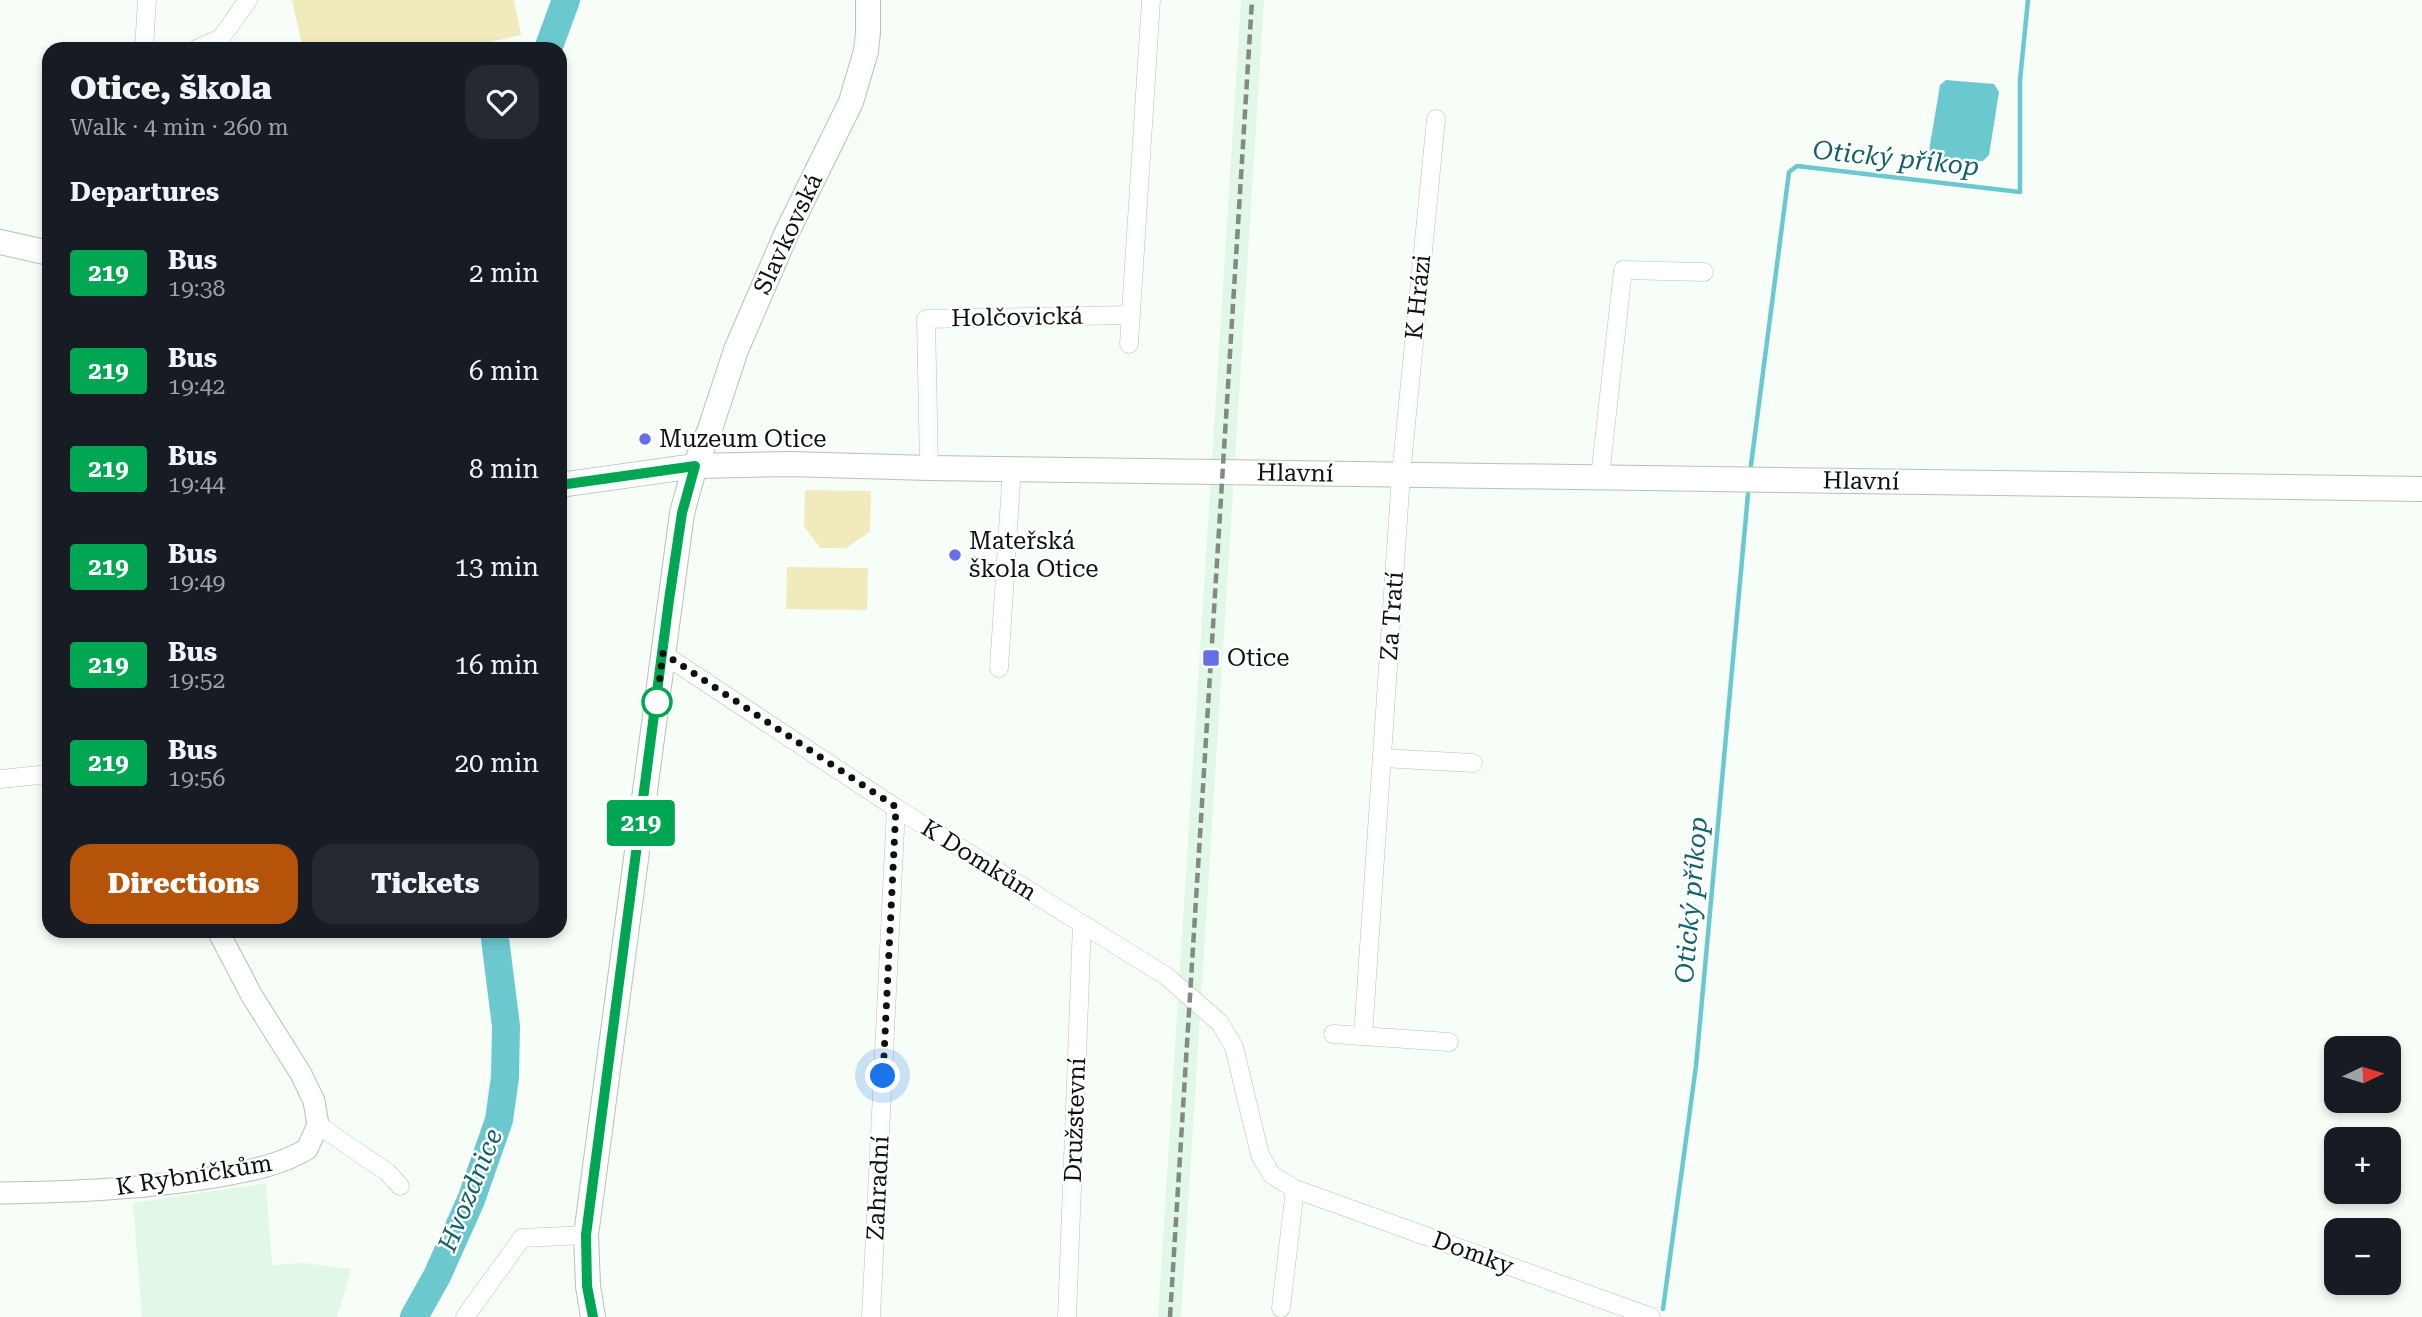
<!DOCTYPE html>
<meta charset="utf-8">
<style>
body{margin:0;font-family:"Roboto Serif",serif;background:#242831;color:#f1f3f6;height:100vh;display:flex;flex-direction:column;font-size:26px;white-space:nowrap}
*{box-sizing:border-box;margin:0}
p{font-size:23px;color:#9ea1a6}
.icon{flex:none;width:38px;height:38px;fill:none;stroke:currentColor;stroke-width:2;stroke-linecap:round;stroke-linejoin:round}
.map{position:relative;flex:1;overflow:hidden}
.panel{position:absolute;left:42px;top:42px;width:525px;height:896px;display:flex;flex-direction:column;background:#171b24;border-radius:21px;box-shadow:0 4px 10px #0003}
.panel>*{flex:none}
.badge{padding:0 14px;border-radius:5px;font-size:24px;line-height:46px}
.needle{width:46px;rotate:86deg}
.tools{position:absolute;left:2324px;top:1036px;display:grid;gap:14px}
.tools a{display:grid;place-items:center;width:77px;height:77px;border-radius:14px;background:#171b24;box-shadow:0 4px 10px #0003;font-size:35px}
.you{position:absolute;width:35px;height:35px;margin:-18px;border:5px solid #fff;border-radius:50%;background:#1a73e8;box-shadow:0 0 0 10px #1a73e833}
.map>.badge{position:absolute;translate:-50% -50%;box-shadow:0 0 0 4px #fff}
h2{padding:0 28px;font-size:26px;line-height:63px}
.round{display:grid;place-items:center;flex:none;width:74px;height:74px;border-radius:21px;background:#242831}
.head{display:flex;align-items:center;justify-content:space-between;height:119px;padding:0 28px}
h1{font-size:33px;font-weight:800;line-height:52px}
.button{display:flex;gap:14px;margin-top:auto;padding:14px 28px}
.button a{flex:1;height:80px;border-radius:21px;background:#b45309;color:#fff;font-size:28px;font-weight:800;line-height:80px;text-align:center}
.button a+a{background:#242831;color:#f1f3f6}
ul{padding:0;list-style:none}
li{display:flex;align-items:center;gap:21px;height:98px;padding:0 28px}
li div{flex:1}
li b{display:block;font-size:26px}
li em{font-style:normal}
li .badge{min-width:77px;font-weight:700;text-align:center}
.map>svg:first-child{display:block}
.built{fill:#e2f8e6}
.green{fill:#f0eabc}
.water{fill:#6bc8ce}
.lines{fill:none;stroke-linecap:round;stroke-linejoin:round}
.stream{stroke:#6bc8ce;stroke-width:4.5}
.river{stroke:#6bc8ce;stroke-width:28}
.minor-casing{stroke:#b4c2b7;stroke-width:19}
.tertiary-casing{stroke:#b4c2b7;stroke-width:23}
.secondary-casing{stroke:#b4c2b7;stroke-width:26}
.minor{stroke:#fff;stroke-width:18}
.tertiary{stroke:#fff;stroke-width:21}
.secondary{stroke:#fff;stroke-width:24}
.rail{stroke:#838984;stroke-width:4.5;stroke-dasharray:10 5;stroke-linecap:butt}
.line-casing{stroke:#fff;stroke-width:16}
.line{stroke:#00a651;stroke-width:10}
.walk{stroke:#0e120f;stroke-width:7;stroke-dasharray:0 12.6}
.poi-dot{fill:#6470e8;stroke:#fff;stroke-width:2.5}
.stop-dot{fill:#fff;stroke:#00a651;stroke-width:3.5}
.labels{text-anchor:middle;stroke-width:5;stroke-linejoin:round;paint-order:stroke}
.street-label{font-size:24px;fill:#0e120f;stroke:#fff}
.poi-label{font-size:24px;fill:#0e120f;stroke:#fff;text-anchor:start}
.water-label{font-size:26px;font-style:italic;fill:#126166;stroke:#fff}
</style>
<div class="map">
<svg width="2422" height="1317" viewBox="0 0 2422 1317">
<rect width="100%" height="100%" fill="#f6fef7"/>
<g class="built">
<path d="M1241,0H1264L1181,1317H1158Z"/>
<path d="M266,1183L272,1265L305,1263L351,1269L337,1317H142L133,1203Z"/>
</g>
<g class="green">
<path d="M292,0H514L521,35L456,49H303Z"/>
<path d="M805,490L871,491L870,532L846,548H820L804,526Z"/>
<path d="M787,567L868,568L867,610L786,609Z"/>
</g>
<path class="water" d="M1946,80L1994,84L1999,92L1989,155L1983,161L1950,162L1929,151L1940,85Z"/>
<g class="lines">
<g class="stream">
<path d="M1751,465L1789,172L1797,166L2020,192V80L2028,0"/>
<path d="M1663,1309L1696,1066L1748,494"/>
</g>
<g class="river">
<path d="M548,49L566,0"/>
<path d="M414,1317L437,1276L471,1200L499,1120L505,1077L506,1026L494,931"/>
</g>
<defs>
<g id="minor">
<path d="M144,49L147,0"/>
<path d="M197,49L221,38L248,0"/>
<path d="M1129,344L1151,0"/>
<path d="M929,468L926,319L1131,315"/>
<path d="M1600,477L1623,270L1704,272"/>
<path d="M663,654L896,808L1166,976L1220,1023L1234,1047L1260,1155L1272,1175L1295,1189L1651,1317"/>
<path d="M999,668L1012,468"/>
<path d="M1382,758L1473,763"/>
<path d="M0,779L49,774"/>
<path d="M1333,1034L1449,1042"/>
<path d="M1363,1036L1401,475L1436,119"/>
<path d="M318,1125L387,1172L400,1186"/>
<path d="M1281,1308L1295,1189"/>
<path d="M465,1317L522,1238L586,1235"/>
<path d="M871,1317L896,808"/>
<path d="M1067,1317L1082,924"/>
</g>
<path id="tertiary" d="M0,1193C72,1192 144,1189 215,1177C247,1171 279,1166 307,1149L318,1125L314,1101L301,1074L252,996L218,931"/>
<g id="secondary">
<path d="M0,242L49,253"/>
<path d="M560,485L695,466L790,464L929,468L2422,489"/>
<path d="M593,1317L588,1286L586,1235L682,513L695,466L710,429L736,350L787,232L851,102L866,51L868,32V0"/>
</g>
</defs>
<use href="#minor" class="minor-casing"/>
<use href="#tertiary" class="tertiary-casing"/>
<use href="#secondary" class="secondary-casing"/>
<use href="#minor" class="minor"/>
<use href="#tertiary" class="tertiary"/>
<use href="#secondary" class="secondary"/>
<path class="rail" d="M1170,1317L1252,0"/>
</g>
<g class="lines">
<defs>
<path id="line" d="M560,485L695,466L682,513L669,600L586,1235L587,1286L593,1317"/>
</defs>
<use href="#line" class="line-casing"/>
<use href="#line" class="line"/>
<path class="walk" d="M657,702L656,709L663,653L896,807L883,1076"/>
</g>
<g class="poi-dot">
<circle cx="645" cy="439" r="7"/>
<circle cx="955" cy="555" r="7"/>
<rect x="1202" y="649" width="18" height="18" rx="3.5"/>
</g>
<circle class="stop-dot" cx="657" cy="702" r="14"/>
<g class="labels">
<g class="street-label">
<text transform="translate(788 234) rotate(-65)" y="8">Slavkovská</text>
<text transform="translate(1418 297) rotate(-84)" y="8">K Hrázi</text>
<text transform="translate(1017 317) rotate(-1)" y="8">Holčovická</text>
<text transform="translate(1295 473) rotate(1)" y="8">Hlavní</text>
<text transform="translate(1861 481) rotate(1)" y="8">Hlavní</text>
<text transform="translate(1392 616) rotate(-86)" y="8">Za Tratí</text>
<text transform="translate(979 860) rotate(32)" y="8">K Domkům</text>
<text transform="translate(1075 1120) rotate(-88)" y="8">Družstevní</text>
<text transform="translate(194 1175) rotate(-9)" y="8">K Rybníčkům</text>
<text transform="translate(878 1188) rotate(-87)" y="8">Zahradní</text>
<text transform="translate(1473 1253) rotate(20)" y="8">Domky</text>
</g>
<g class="poi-label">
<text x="659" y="447">Muzeum Otice</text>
<text x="969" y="549">Mateřská<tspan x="969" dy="28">škola Otice</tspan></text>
<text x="1227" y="666">Otice</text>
</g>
<g class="water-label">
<text transform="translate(1896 158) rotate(6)" y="9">Otický příkop</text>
<text transform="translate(1691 900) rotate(-85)" y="9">Otický příkop</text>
<text transform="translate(470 1190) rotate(-68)" y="9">Hvozdnice</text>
</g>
</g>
</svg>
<div class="tools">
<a><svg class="needle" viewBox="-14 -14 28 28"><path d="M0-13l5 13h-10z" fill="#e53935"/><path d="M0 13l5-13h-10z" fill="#9ea1a6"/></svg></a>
<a>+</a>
<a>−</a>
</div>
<div class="you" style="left:883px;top:1076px"></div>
<b class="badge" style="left:641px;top:823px;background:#00a651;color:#fff">219</b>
<section class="panel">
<div class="head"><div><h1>Otice, škola</h1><p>Walk · 4 min · 260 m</p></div><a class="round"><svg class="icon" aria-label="heart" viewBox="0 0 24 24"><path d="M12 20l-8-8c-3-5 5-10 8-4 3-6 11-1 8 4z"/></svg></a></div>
<h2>Departures</h2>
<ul>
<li><span class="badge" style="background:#00a651;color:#fff">219</span><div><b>Bus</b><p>19:38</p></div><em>2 min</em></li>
<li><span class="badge" style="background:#00a651;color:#fff">219</span><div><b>Bus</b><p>19:42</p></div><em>6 min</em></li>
<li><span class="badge" style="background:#00a651;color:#fff">219</span><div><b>Bus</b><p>19:44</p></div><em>8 min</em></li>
<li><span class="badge" style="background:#00a651;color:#fff">219</span><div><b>Bus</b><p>19:49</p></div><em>13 min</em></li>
<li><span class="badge" style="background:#00a651;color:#fff">219</span><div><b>Bus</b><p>19:52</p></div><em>16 min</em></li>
<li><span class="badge" style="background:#00a651;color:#fff">219</span><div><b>Bus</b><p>19:56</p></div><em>20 min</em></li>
</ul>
<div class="button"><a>Directions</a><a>Tickets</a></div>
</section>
</div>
